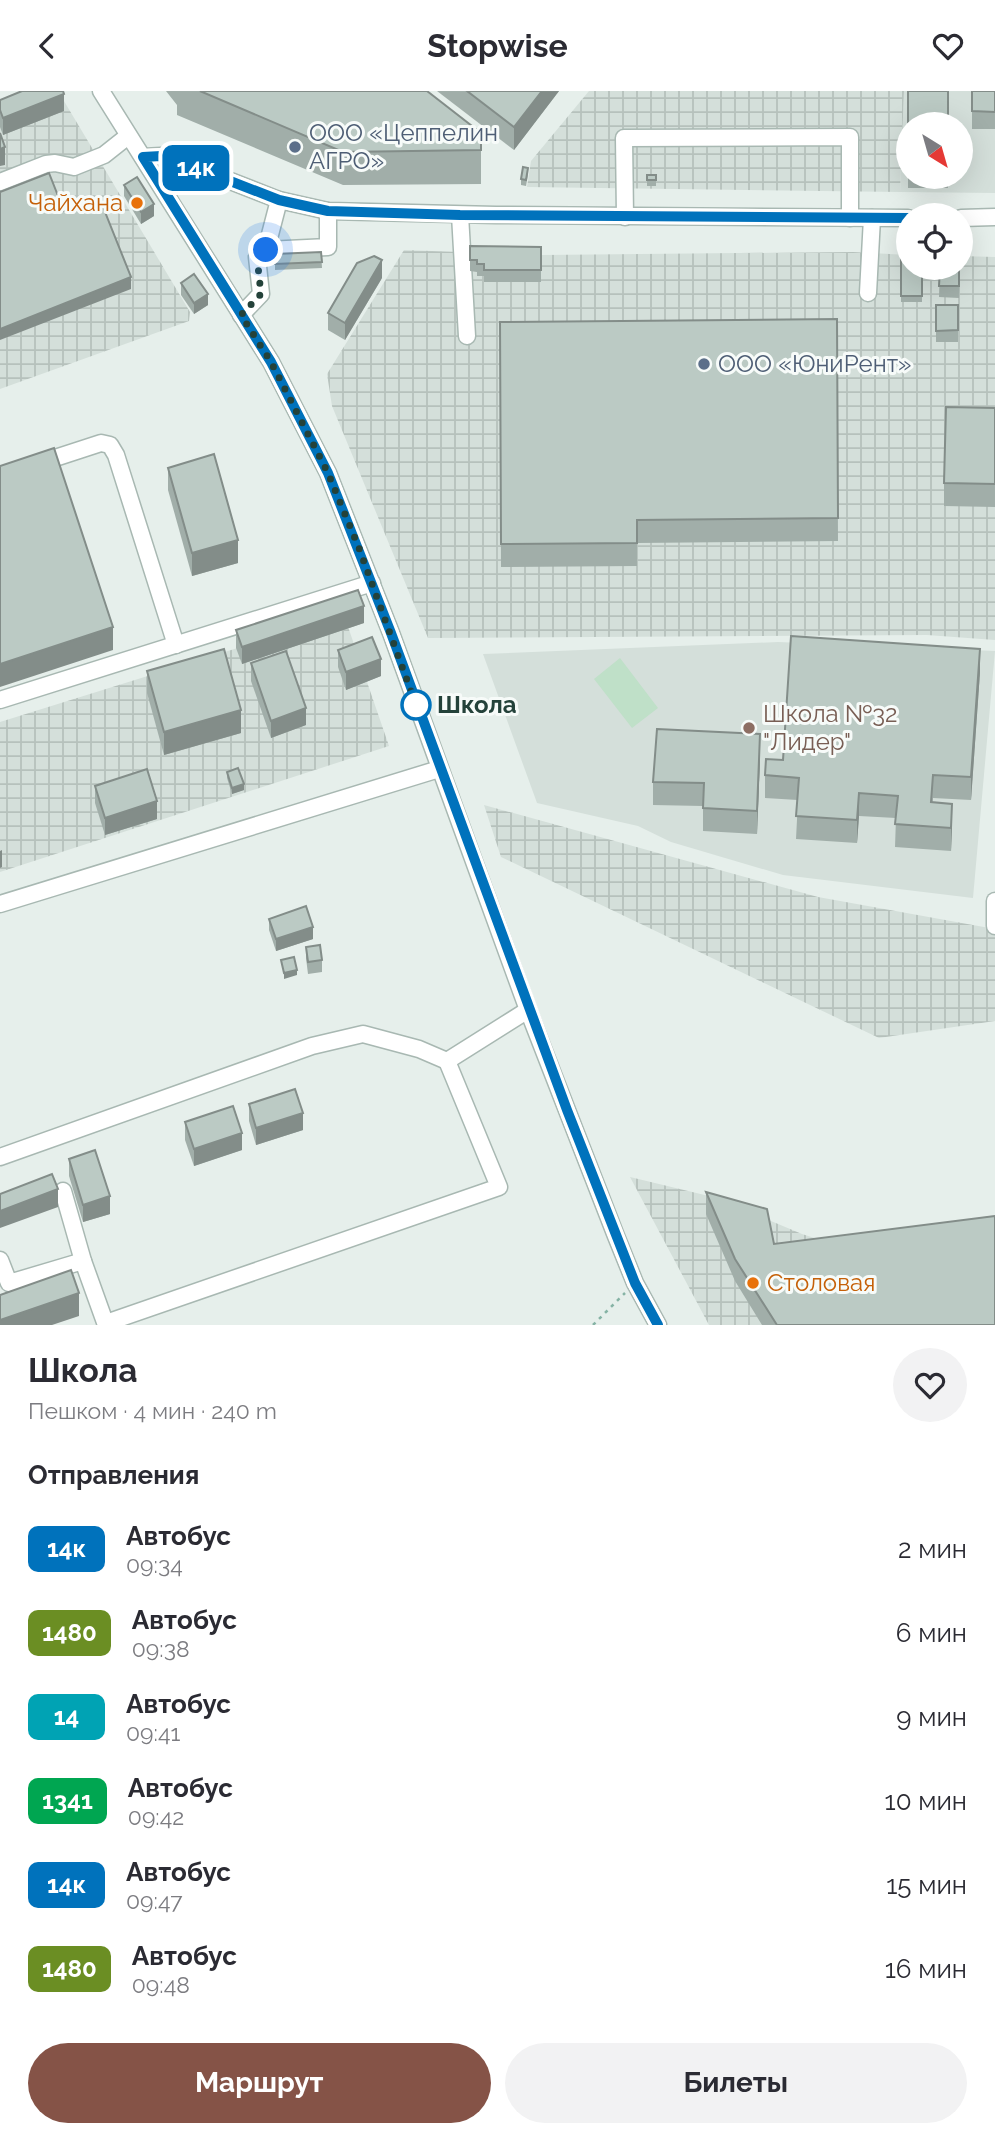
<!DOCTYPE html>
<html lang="ru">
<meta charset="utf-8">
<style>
body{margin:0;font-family:Raleway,sans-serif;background:#f2f2f3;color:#2b2b33;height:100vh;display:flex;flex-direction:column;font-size:26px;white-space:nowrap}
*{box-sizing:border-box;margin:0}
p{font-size:23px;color:#7c7c81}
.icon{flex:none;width:38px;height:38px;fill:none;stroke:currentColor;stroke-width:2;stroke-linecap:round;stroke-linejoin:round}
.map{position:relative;height:1234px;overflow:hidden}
.panel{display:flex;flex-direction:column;background:#fff;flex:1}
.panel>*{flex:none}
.badge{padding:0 14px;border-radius:10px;font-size:24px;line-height:46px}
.needle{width:46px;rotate:143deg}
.controls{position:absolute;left:896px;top:21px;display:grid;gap:14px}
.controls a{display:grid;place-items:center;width:77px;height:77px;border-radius:50%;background:#fff;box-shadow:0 7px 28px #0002;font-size:35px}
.you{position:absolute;width:35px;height:35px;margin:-18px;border:5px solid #fff;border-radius:50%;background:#1a73e8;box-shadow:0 0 0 10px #1a73e833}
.map>.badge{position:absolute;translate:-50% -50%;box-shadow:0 0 0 4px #fff}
h2{padding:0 28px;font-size:26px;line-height:63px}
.round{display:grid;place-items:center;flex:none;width:74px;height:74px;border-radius:37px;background:#f2f2f3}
.overview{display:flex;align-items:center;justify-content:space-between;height:119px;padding:0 28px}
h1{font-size:33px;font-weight:700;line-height:52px}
.cta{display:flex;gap:14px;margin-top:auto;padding:14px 28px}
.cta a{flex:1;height:80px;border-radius:42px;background:#855347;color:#fff;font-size:28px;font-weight:700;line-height:80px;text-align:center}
.cta a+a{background:#f2f2f3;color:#2b2b33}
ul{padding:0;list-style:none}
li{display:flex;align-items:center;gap:21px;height:84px;padding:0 28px}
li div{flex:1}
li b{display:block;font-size:26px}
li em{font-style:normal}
li .badge{min-width:77px;font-weight:700;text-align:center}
header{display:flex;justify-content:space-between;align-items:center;height:91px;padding:0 28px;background:#fff;font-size:32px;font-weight:700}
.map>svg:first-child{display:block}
.built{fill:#d4dfda;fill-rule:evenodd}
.industrial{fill:url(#industrial-grid)}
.garden{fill:#bfe0c8}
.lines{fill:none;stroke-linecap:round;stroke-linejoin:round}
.minor-casing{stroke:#a8b8b2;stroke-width:19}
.path{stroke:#86b3a5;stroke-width:2.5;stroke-dasharray:3.5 5;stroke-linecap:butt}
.minor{stroke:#fff;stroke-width:16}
.wall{fill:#a1aea9}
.shaded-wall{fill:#838d89}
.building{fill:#bbcac4;stroke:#838d89;stroke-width:2}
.line-casing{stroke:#fff;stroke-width:16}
.line{stroke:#0072bc;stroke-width:10}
.walk{stroke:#24423a;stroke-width:7;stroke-dasharray:0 12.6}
.service-dot{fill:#5c6f8a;stroke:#f7fbf9;stroke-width:2.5}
.food-dot{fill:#e8710a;stroke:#f7fbf9;stroke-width:2.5}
.stop-dot{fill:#fff;stroke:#0072bc;stroke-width:3.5}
.education-dot{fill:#8d6e63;stroke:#f7fbf9;stroke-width:2.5}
.labels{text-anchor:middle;stroke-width:6;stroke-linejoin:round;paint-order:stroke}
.service-label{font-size:24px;fill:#4e5e75;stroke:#f7fbf9;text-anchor:start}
.food-label{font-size:24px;fill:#c56008;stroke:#f7fbf9;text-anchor:end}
.stop-label{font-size:24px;font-weight:bold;fill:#24423a;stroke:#f7fbf9;text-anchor:start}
.education-label{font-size:24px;fill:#785e54;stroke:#f7fbf9;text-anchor:start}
</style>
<header><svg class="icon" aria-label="back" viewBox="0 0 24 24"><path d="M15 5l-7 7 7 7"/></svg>Stopwise<svg class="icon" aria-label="heart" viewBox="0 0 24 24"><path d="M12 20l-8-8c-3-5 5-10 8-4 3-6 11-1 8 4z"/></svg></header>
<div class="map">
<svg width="995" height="1234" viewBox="0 0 995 1234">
<defs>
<pattern id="industrial-grid" width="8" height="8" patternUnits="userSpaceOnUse" patternTransform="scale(1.75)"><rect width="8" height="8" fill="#d4dfda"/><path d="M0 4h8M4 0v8" fill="none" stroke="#b6c1bc"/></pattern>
</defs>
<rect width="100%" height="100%" fill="#e6efeb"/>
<g class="built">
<path d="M904,0H995V102L900,101ZM908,33H961V86H908Z"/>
<path d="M778,551L995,560L973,807L783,784L671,751L638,735L537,712L483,563Z"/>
</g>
<g class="industrial">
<path d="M58,0L190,221L189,230L0,298V23Z"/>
<path d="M589,0H904L900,101L527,96L531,70Z"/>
<path d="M404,159L542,164L853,161L908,164V177H961V165L995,166V549L927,544L428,547L332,315L327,283Z"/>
<path d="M344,524L389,655L0,781V631Z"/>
<path d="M484,714L818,806L995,838V930L879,947L501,766Z"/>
<path d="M630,1086L713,1106L802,1143L830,1152L995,1124V1234H709Z"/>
</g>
<path class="garden" d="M620,567L658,617L632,637L594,588Z"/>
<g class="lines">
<defs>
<g id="minor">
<path d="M101,0L271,271L328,382L391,542L528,919L616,1145L635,1192L658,1234"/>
<path d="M143,66L161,65L174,68L279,109L328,120L496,124L908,127"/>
<path d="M0,91L46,73L55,72L74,76L104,64L128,45"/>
<path d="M279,109L266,159L328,156V120"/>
<path d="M460,124L467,245"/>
<path d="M625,126L624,47L850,46V127"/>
<path d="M961,127L995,126"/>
<path d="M868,202L872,127"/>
<path d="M241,224L261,203L257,166L266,159"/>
<path d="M0,385L101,352L110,354L116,364L176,554"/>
<path d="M0,609L372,492"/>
<path d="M995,810V835"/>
<path d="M0,813L439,678"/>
<path d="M0,1066L312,955L363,943L419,958L447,970"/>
<path d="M63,1100L83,1170L106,1234"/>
<path d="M0,1169L9,1192L83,1170"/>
<path d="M106,1232L499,1096L447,970L528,919"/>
</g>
</defs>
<use href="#minor" class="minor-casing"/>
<path class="path" d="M593,1234L625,1202"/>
<use href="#minor" class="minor"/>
</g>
<g class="wall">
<path d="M166,0H427L481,42V93L343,94L177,24V14Z"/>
<path d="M437,0H559L514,59Z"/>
<path d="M908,0V86H948V97H908Z"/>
<rect x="972" y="0" width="23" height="38"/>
<path d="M0,9L64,20L3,44L0,36Z"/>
<path d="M528,83L526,95L521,94V88Z"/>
<rect x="647" y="84" width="9" height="11"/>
<path d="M124,94L154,125L141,133L124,105Z"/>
<path d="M470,155L541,156V191H484V185H477V181L470,180Z"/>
<path d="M321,161L322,177L275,179V163Z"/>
<path d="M901,165L922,177V211H901Z"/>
<path d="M940,177H960L959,207L939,206Z"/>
<path d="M382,187L345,249L328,239V222Z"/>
<path d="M181,192L208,214L194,223L181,204Z"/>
<rect x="936" y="214" width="22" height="37"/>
<path d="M837,228L838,450L637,452V475L501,476L500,231Z"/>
<path d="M995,317V416L944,415V392Z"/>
<path d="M168,377L238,472L192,485L168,399Z"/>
<path d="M364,532L242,573L236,557V539Z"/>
<path d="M338,559L381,585L346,599L338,576Z"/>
<path d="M251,572L306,634L271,647L251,590Z"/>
<path d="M147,580L241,642L164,664L147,602Z"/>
<path d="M980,581L971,709L933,707V711L952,736L951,760L895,756L896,727L859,725L857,752L796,748L798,709L765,707V684L783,669Z"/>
<path d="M760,666L757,743L703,740V715L653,714V691Z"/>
<path d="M227,681L244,699L232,703L227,687Z"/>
<path d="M95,695L157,728L105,744L95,712Z"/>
<path d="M269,828L313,848L276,860L269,839Z"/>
<path d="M306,856L322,869V881L308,883L306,867Z"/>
<path d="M249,1013L303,1039L256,1054L249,1030Z"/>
<path d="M185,1031L242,1059L194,1075L185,1049Z"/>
<path d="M69,1068L110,1123L83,1131L69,1085Z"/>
<path d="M706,1101L774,1153L995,1234H762L735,1190L706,1123Z"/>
</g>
<g class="shaded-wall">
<path d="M542,0H559L514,59V36Z"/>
<path d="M64,3V20L3,44V27Z"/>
<path d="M5,56V74L0,75V58Z"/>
<path d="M154,113V125L141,133V121Z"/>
<path d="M382,169V187L345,249V232Z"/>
<path d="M131,186V198L0,249V238Z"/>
<path d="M208,203V214L194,223V212Z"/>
<path d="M238,449V472L192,485V462Z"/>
<path d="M364,515V532L242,573V556Z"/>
<path d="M113,536V559L0,596V573Z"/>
<path d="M980,558V581L971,709V686Z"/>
<path d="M381,568V585L346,599V581Z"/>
<path d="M306,617V634L271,647V630Z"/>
<path d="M241,619V642L164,664V641Z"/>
<path d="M760,643V666L757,743V720Z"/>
<path d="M244,693V699L232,703V697Z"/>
<path d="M859,702V725L857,752V729Z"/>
<path d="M157,710V728L105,744V727Z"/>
<path d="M952,713V736L951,760V737Z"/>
<path d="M2,759V776L0,777V760Z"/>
<path d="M313,836V848L276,860V848Z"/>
<path d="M297,879V884L284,888V882Z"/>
<path d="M303,1022V1039L256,1054V1037Z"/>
<path d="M242,1042V1059L194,1075V1058Z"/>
<path d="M58,1098V1116L0,1137V1120Z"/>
<path d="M110,1105V1123L83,1131V1114Z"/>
<path d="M79,1202V1225L52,1234H0V1229Z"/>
</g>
<g class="building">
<path d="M22,0H63L64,3L3,27L0,19V9Z"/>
<path d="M200,0H427L481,42V59L343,61Z"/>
<path d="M467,0H542L514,36Z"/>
<path d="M908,0H948V33H908V85Z"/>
<path d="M972,0H995V21L972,20Z"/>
<path d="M0,42L5,56L0,58Z"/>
<path d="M523,76L528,77L526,89L521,88Z"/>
<path d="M49,82L64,120L99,106L131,186L0,238V101Z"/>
<rect x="647" y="84" width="9" height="5"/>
<path d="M137,86L154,113L141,121L124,94Z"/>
<path d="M470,155L541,156V179H484V173H477V169H470Z"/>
<path d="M321,161L322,171L275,173V163Z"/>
<path d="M374,165L382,169L345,232L328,222L357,172Z"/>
<path d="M901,165L908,166V177H922V205H901Z"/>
<path d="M940,177H959V195H939Z"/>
<path d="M194,183L208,203L194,212L181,192Z"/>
<path d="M936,214H958V239L936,240Z"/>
<path d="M837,228L838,427L637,429V452L501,453L500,231Z"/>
<path d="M946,316L995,317V393L944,392Z"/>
<path d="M54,357L113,536L0,573V375Z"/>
<path d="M214,363L238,449L192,462L168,377Z"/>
<path d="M358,499L364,515L242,556L236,539Z"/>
<path d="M791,545L980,558L971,686L933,684L931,711L952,713L951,737L895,733L898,705L859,702L857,729L796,725L799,687L765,684L766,668L783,669Z"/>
<path d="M372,546L381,568L346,581L338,559Z"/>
<path d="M224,558L241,619L164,641L147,580Z"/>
<path d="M286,560L306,617L271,630L251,572Z"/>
<path d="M657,638L760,643L757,720L703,717L704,692L653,691Z"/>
<path d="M238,677L244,693L232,697L227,681Z"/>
<path d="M147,678L157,710L105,727L95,695Z"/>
<path d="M306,815L313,836L276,848L269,828Z"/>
<path d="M320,854L322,869L308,871L306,856Z"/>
<path d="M294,866L297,879L284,882L281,869Z"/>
<path d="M295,998L303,1022L256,1037L249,1013Z"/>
<path d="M233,1015L242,1042L194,1058L185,1031Z"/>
<path d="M95,1059L110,1105L83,1114L69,1068Z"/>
<path d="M52,1083L58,1098L0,1120V1103Z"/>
<path d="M706,1101L767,1118L774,1153L995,1125V1234H777L735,1168Z"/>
<path d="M71,1179L79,1202L0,1229V1204Z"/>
</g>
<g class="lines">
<defs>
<path id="line" d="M658,1234L635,1192L567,1019L391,542L328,382L271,271L143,66L161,65L174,68L279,109L328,120L460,124L908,127"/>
</defs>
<use href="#line" class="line-casing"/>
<use href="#line" class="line"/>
<path class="walk" d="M266,159L257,166L261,203L241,224L271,271L328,382L359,457L416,614"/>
</g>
<g class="service-dot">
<circle cx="295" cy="56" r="7"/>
<circle cx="704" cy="273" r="7"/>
</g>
<g class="food-dot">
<circle cx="137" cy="112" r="7"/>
<circle cx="753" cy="1192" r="7"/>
</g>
<circle class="stop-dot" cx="416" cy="614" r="14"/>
<circle class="education-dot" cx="749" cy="637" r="7"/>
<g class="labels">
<g class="service-label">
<text x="309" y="50">ООО «Цеппелин<tspan x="309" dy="28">АГРО»</tspan></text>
<text x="718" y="281">ООО «ЮниРент»</text>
</g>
<g class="food-label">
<text x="123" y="120">Чайхана</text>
<text x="767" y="1200" text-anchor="start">Столовая</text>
</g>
<g class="stop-label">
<text x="437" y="622">Школа</text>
</g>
<g class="education-label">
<text x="763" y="631">Школа №32<tspan x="763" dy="28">"Лидер"</tspan></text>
</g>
</g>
</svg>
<div class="controls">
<a><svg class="needle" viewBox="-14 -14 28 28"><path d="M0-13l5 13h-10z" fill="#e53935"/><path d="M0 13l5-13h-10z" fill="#7c7c81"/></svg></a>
<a><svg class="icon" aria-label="locate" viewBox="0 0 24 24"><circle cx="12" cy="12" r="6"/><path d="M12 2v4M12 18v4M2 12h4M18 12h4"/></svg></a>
</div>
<div class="you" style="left:266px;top:159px"></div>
<b class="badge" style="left:196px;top:77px;background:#0072bc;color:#fff">14к</b>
</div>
<section class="panel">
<div class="overview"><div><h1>Школа</h1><p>Пешком · 4 мин · 240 m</p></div><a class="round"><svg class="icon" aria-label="heart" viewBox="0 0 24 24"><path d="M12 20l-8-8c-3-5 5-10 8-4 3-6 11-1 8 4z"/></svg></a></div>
<h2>Отправления</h2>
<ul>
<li><span class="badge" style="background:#0072bc;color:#fff">14к</span><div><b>Автобус</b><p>09:34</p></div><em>2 мин</em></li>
<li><span class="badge" style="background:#6b8e23;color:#fff">1480</span><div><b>Автобус</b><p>09:38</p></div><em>6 мин</em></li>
<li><span class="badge" style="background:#00a3b4;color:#fff">14</span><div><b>Автобус</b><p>09:41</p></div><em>9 мин</em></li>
<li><span class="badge" style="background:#00a651;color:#fff">1341</span><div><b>Автобус</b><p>09:42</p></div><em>10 мин</em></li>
<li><span class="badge" style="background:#0072bc;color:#fff">14к</span><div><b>Автобус</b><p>09:47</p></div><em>15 мин</em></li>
<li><span class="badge" style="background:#6b8e23;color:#fff">1480</span><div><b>Автобус</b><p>09:48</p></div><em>16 мин</em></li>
</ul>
<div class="cta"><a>Маршрут</a><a>Билеты</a></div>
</section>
